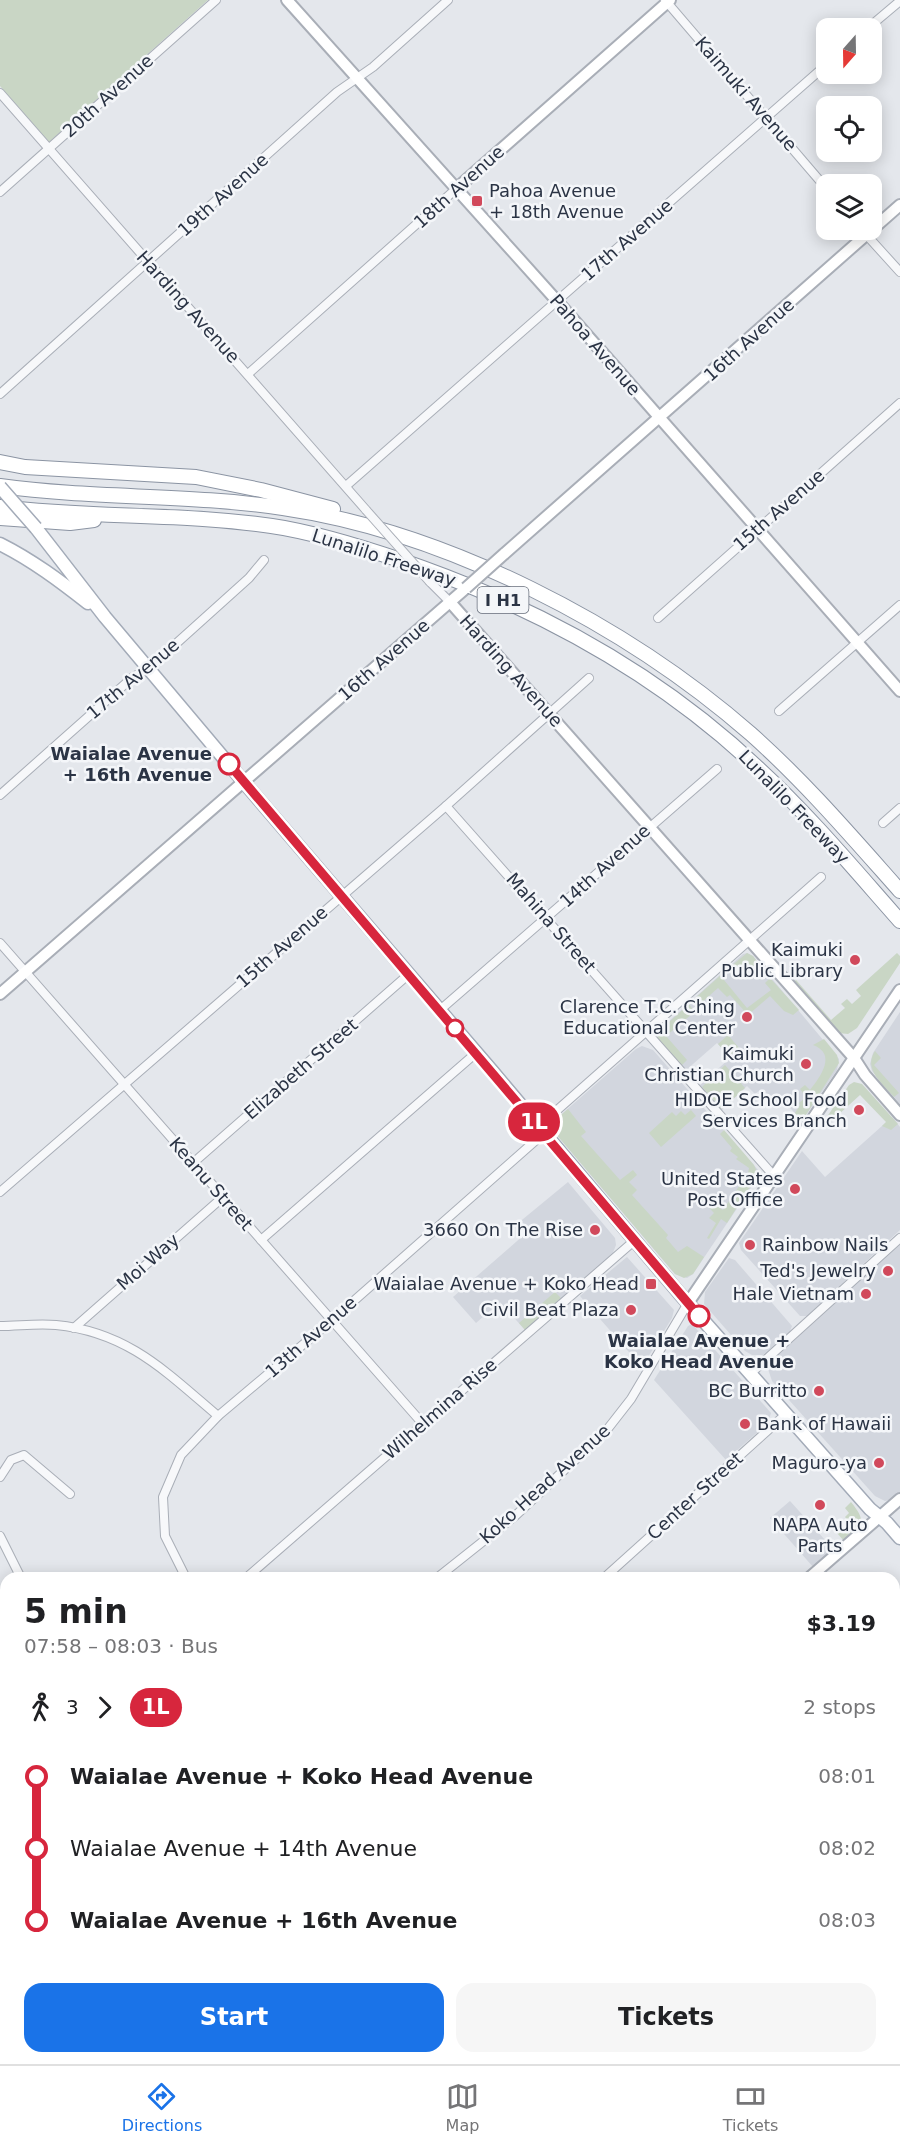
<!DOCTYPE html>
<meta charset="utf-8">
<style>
body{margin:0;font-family:"DejaVu Sans",sans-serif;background:#f6f6f6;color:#202124;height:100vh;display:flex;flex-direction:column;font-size:22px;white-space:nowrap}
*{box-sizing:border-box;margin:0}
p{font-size:20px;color:#757577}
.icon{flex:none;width:33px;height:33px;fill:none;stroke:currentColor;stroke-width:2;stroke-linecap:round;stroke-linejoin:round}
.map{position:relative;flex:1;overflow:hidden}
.drawer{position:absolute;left:0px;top:1572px;width:900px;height:492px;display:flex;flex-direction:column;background:#fff;border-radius:18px 18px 0 0;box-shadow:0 3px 15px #0003}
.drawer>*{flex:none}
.badge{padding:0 12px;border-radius:20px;font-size:21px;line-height:39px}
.needle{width:39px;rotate:200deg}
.controls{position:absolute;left:816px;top:18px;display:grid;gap:12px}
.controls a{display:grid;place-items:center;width:66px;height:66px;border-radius:12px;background:#fff;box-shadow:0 3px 15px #0003;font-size:30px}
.map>.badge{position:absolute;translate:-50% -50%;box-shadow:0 0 0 3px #fff}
.legs{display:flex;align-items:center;gap:9px;height:66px;padding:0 24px;font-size:20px}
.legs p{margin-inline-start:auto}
.head{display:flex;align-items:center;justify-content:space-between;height:102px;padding:0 24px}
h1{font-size:33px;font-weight:700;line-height:45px}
.primary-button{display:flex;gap:12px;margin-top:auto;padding:12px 24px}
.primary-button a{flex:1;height:69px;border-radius:18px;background:#1a73e8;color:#fff;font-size:24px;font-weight:700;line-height:69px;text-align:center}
.primary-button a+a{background:#f6f6f6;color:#202124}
ul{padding:0 24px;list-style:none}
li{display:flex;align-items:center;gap:21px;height:72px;font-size:22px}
li i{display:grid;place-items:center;width:9px;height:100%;margin:0 8px;background:currentColor}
li i::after{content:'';width:15px;height:15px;margin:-8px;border:4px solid;border-radius:50%;background:#fff}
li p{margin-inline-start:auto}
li:first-child i{background:linear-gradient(#0000 50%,currentColor 0)}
li:last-child i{background:linear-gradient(currentColor 50%,#0000 0)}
.dock{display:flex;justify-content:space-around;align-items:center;height:84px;border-top:2px solid #e0e0e0;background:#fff;font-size:16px;color:#757577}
.dock a{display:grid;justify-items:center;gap:3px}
.dock .active{color:#1a73e8}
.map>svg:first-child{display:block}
.built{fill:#d2d6de}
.green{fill:#c9d6c5}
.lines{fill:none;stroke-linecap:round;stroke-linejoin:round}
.street-casing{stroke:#a9aeb7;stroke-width:10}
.secondary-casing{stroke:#a9aeb7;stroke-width:14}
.primary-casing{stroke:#a3abb8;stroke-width:15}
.highway-casing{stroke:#8b94a3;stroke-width:16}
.street{stroke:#f7f8fa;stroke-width:8}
.secondary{stroke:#fff;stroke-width:10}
.primary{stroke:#fff;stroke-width:12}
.highway{stroke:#fff;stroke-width:14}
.street-bridge-casing{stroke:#a9aeb7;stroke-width:10;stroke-linecap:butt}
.secondary-bridge-casing{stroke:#a9aeb7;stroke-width:14;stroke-linecap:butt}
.primary-bridge-casing{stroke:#a3abb8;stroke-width:15;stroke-linecap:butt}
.street-bridge{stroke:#f7f8fa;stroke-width:8}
.secondary-bridge{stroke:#fff;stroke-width:10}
.primary-bridge{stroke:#fff;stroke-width:12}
.line-1-casing{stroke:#fff;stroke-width:14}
.line-1{stroke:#d7263d;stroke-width:9}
.poi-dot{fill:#d1495b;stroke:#f4f6f9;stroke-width:2}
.stop-1-dot{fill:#fff;stroke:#d7263d;stroke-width:3}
.labels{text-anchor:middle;stroke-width:5;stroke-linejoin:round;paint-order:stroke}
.shield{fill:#f4f6f9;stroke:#676e7b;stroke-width:1.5}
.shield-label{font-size:16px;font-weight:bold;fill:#2b3445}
.street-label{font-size:18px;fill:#2b3445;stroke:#f4f6f9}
.poi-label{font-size:18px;fill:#2b3445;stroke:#f4f6f9;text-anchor:end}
.stop-label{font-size:18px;font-weight:bold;fill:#2b3445;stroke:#f4f6f9;text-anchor:end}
</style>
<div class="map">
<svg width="900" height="2064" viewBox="0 0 900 2064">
<rect width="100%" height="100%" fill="#e4e7ec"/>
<g class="built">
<path d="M747,953L753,956L839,1059L837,1070L802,1121L781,1098L771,1106L759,1091L755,1094L747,1086L721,1111L699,1086L730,1058L729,1056L717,1043L685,1071L656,1037L657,1032L743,954Z"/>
<path d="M900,1012V1104L872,1071L870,1064L873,1053Z"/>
<path d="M642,1046L653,1050L758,1170L756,1180L693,1274L687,1278L675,1274L553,1130L552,1126L556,1119L636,1049Z"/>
<path d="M892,1117L900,1127V1230L807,1316H800L741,1250L739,1243L802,1151L825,1177Z"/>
<path d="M568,1182L615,1238L616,1245L612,1255L525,1330L500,1302L476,1323L453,1297L525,1234L517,1224Z"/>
<path d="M900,1244V1493L893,1499L885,1501L875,1496L772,1381L768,1369L774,1356Z"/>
<path d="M627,1257L674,1310L672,1318L642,1367L580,1296Z"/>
<path d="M729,1258L735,1260L792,1326L790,1331L763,1355H752L745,1351L704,1304L705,1292Z"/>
<path d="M692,1324L771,1413L768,1423L726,1460L654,1380L688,1326Z"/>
<path d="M790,1501L834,1550L814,1568L770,1518Z"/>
</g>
<g class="green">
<path d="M0,0H208L49,142L0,86Z"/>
<path d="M747,953L753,956L767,974L760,980L746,964L740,968L738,966L733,971L730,967Z"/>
<path d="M897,953L900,956V963L857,1028L848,1034L838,1033L793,983L796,980L831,1020L845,1008L841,1004L847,999L852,1004L861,996L856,990Z"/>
<path d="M722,974L726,978L724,980L747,1008L771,990L765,983L770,978L799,1010L793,1015L784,1011L770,996L748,1015L730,995L727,997L718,988L701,1003L703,1006L700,1008L693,1000Z"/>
<path d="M689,1004L693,1010V1013L666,1036L687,1060L681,1066L657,1039L656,1034Z"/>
<path d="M728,1035L739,1048L729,1056L718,1044Z"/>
<path d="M824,1039L837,1055L839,1063L802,1121L795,1113L800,1105L799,1103L806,1097L800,1089L805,1085L810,1090C821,1076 837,1054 813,1045Z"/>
<path d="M875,1051L881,1058L874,1065L899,1093L894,1097C882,1083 863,1069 875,1051Z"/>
<path d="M725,1065L745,1088L722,1109L702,1087Z"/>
<path d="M854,1082L862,1084L898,1124L891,1130L882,1126L886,1122L860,1095L827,1125L824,1121L849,1085Z"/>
<path d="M568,1109L586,1132L581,1136L620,1180L633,1170L637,1175L629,1182L637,1190L632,1195L668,1235L666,1238L678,1252L687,1246L704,1257L693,1274L684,1278L675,1274L555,1133C549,1122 560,1116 568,1109Z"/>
<path d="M691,1110L696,1116L661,1147L649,1133L672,1112L676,1116L681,1111L685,1115Z"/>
<path d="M724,1130L754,1165L758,1174L727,1223L721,1219L709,1239L707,1238L716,1223L709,1218L714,1213L698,1196L699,1194L723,1210L748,1173L749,1168L736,1159L738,1157L730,1151L732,1148L720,1134Z"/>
<path d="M555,1292L561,1298L525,1330L519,1323Z"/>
<path d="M851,1502C868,1523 862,1525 844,1541L837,1533L838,1529L841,1532L850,1523L845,1517L849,1513L845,1508Z"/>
</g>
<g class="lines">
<defs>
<g id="street">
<path d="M665,0L826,188"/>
<path d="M868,28L900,1"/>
<path d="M0,93L366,510"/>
<path d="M0,192L216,0"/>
<path d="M862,230L900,272"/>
<path d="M248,374L456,189"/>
<path d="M0,394L337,92L373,67L448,0"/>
<path d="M346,486L826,65"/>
<path d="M430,582L450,602"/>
<path d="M658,618L900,403"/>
<path d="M779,711L900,605"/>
<path d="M0,795L133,677L149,668L249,578L264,560"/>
<path d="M446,806L774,1176"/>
<path d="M883,823L900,808"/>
<path d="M0,943L423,1424"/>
<path d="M440,1010L717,769"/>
<path d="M538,1127L821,877"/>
<path d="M193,1163L409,974"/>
<path d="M0,1192L446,806L589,678"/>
<path d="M261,1240L476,1053"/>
<path d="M0,1326C18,1326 38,1323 56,1325C128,1332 166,1372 218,1416"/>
<path d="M74,1328L223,1197"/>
<path d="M750,1374L900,1238"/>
<path d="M0,1477L11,1460L24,1455L70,1494"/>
<path d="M0,1536L21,1578"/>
<path d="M186,1578L165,1536L163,1497L181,1455L218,1416L331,1321L543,1134"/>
<path d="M246,1578L634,1241"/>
<path d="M437,1578L515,1516L606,1431L631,1399L688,1303"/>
<path d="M604,1578L786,1414"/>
<path d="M0,1788L6,1783"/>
<path d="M0,1943L6,1937"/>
<path d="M894,1961L900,1968"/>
<path d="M894,2017L900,2011"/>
<path d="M614,2058L619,2064"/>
<path d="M253,2064L260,2058"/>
<path d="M840,2064L847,2058"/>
</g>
<g id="secondary">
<path d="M287,0L557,301L900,691"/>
<path d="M456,189L670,0"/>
<path d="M504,554L900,205"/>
<path d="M450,602L854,1058L865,1075L900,1115"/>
<path d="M0,994L466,588"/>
<path d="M688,1303L900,990"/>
<path d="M809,1578L900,1499"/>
<path d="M894,1760L900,1755"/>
<path d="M0,1899L6,1901"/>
<path d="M550,2064L556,2058"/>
</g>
<g id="primary">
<path d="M36,528L105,617L248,787L492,1071L679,1293L870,1509L887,1523L900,1538"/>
<path d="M0,544C32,560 60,581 88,603"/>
</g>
<g id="highway">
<path d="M0,462L25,467L196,477L261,490L333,509"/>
<path d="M0,486C94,499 189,494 283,508C447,532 626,625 751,734C805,782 852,837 900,891"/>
<path d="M0,507C94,519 190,512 284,528C332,537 378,552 423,568C547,613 663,678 759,769C810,816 854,869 900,921"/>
<path d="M0,518L70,523L94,520"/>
</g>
</defs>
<use href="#street" class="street-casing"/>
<use href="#secondary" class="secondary-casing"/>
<use href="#primary" class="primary-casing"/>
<use href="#highway" class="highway-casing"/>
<use href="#street" class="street"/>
<use href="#secondary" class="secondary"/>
<use href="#primary" class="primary"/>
<use href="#highway" class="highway"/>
<defs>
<path id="street-bridge" d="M366,510L430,582"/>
<path id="secondary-bridge" d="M466,588L504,554"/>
<path id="primary-bridge" d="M0,487L36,528"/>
</defs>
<use href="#street-bridge" class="street-bridge-casing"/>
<use href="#secondary-bridge" class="secondary-bridge-casing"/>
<use href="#primary-bridge" class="primary-bridge-casing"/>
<use href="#street-bridge" class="street-bridge"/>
<use href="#secondary-bridge" class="secondary-bridge"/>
<use href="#primary-bridge" class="primary-bridge"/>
</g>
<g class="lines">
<defs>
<path id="line-1" d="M229,764L699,1316"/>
</defs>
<use href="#line-1" class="line-1-casing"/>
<use href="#line-1" class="line-1"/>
</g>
<g class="poi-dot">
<rect x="471" y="195" width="12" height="12" rx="3"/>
<circle cx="855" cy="960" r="6"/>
<circle cx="747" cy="1017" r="6"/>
<circle cx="806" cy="1064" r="6"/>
<circle cx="859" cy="1110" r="6"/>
<circle cx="795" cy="1189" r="6"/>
<circle cx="595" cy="1230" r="6"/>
<circle cx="750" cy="1245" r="6"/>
<circle cx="888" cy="1271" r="6"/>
<rect x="645" y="1278" width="12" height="12" rx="3"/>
<circle cx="866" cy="1294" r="6"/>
<circle cx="631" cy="1310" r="6"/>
<circle cx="819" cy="1391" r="6"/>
<circle cx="745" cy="1424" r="6"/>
<circle cx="879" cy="1463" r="6"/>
<circle cx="820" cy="1505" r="6"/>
</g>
<g class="stop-1-dot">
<circle cx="229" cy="764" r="10"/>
<circle cx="455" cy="1028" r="8"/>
<circle cx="699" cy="1316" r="10"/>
</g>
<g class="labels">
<rect class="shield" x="477.5" y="587" width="51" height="26" rx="4.5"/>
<g class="shield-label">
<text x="503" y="606">I H1</text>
</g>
<g class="street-label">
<text transform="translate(746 94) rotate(49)" y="6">Kaimuki Avenue</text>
<text transform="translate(108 96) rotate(-42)" y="6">20th Avenue</text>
<text transform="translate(459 187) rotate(-42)" y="6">18th Avenue</text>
<text transform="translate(223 195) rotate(-42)" y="6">19th Avenue</text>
<text transform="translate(627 240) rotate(-41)" y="6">17th Avenue</text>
<text transform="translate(188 307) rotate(48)" y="6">Harding Avenue</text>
<text transform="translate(749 340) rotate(-42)" y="6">16th Avenue</text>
<text transform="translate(595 345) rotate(49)" y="6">Pahoa Avenue</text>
<text transform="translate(779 510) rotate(-41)" y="6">15th Avenue</text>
<text transform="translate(384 558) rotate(18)" y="6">Lunalilo Freeway</text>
<text transform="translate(384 660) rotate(-41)" y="6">16th Avenue</text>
<text transform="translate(511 671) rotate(48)" y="6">Harding Avenue</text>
<text transform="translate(133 679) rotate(-40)" y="6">17th Avenue</text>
<text transform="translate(794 807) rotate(46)" y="6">Lunalilo Freeway</text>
<text transform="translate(605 866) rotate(-42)" y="6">14th Avenue</text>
<text transform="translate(551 923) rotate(49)" y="6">Mahina Street</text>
<text transform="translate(282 947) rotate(-41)" y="6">15th Avenue</text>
<text transform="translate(301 1069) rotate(-41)" y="6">Elizabeth Street</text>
<text transform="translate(211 1184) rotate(49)" y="6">Keanu Street</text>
<text transform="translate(148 1262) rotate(-41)" y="6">Moi Way</text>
<text transform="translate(311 1337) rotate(-41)" y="6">13th Avenue</text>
<text transform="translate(440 1409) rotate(-41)" y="6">Wilhelmina Rise</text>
<text transform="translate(545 1484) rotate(-42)" y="6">Koko Head Avenue</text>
<text transform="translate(695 1496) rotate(-42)" y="6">Center Street</text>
</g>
<g class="poi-label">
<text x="489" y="197" text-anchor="start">Pahoa Avenue<tspan x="489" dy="21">+ 18th Avenue</tspan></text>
<text x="843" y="956">Kaimuki<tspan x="843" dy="21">Public Library</tspan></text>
<text x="735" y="1013">Clarence T.C. Ching<tspan x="735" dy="21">Educational Center</tspan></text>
<text x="794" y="1060">Kaimuki<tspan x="794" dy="21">Christian Church</tspan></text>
<text x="847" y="1106">HIDOE School Food<tspan x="847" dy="21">Services Branch</tspan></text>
<text x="783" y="1185">United States<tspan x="783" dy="21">Post Office</tspan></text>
<text x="583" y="1236">3660 On The Rise</text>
<text x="762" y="1251" text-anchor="start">Rainbow Nails</text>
<text x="876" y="1277">Ted's Jewelry</text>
<text x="639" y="1290">Waialae Avenue + Koko Head</text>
<text x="854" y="1300">Hale Vietnam</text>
<text x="619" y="1316">Civil Beat Plaza</text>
<text x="807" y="1397">BC Burritto</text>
<text x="757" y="1430" text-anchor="start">Bank of Hawaii</text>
<text x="867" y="1469">Maguro-ya</text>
<text x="820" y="1531" text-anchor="middle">NAPA Auto<tspan x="820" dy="21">Parts</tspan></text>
</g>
<g class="stop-label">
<text x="212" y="760">Waialae Avenue<tspan x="212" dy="21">+ 16th Avenue</tspan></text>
<text x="699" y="1347" text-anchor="middle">Waialae Avenue +<tspan x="699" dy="21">Koko Head Avenue</tspan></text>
</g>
</g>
</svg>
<div class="controls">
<a><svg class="needle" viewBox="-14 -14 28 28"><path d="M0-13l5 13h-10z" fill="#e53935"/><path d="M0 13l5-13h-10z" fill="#757577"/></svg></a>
<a><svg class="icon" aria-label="locate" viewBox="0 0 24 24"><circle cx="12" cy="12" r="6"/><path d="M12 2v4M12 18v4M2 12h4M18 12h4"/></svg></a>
<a><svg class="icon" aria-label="layers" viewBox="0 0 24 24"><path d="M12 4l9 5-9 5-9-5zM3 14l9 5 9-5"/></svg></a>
</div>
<b class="badge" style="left:534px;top:1122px;background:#d7263d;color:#fff">1L</b>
<section class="drawer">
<div class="head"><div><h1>5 min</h1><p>07:58 – 08:03 · Bus</p></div><b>$3.19</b></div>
<div class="legs"><svg class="icon" aria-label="walk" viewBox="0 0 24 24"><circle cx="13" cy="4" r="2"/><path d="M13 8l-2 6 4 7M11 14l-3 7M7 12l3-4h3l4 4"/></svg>3<svg class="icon" aria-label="forward" viewBox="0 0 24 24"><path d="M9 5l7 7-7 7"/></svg><b class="badge" style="background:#d7263d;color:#fff">1L</b><p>2 stops</p></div>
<ul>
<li><i style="color:#d7263d"></i><b>Waialae Avenue + Koko Head Avenue</b><p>08:01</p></li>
<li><i style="color:#d7263d"></i><span>Waialae Avenue + 14th Avenue</span><p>08:02</p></li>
<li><i style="color:#d7263d"></i><b>Waialae Avenue + 16th Avenue</b><p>08:03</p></li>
</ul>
<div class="primary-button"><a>Start</a><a>Tickets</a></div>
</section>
</div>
<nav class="dock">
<a class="active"><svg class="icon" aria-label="directions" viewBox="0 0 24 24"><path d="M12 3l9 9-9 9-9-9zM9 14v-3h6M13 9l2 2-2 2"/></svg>Directions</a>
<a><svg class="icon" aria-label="map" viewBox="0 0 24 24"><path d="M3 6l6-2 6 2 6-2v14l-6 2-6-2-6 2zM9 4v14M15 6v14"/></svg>Map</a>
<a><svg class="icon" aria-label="tickets" viewBox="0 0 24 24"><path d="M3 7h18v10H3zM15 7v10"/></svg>Tickets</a>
</nav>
